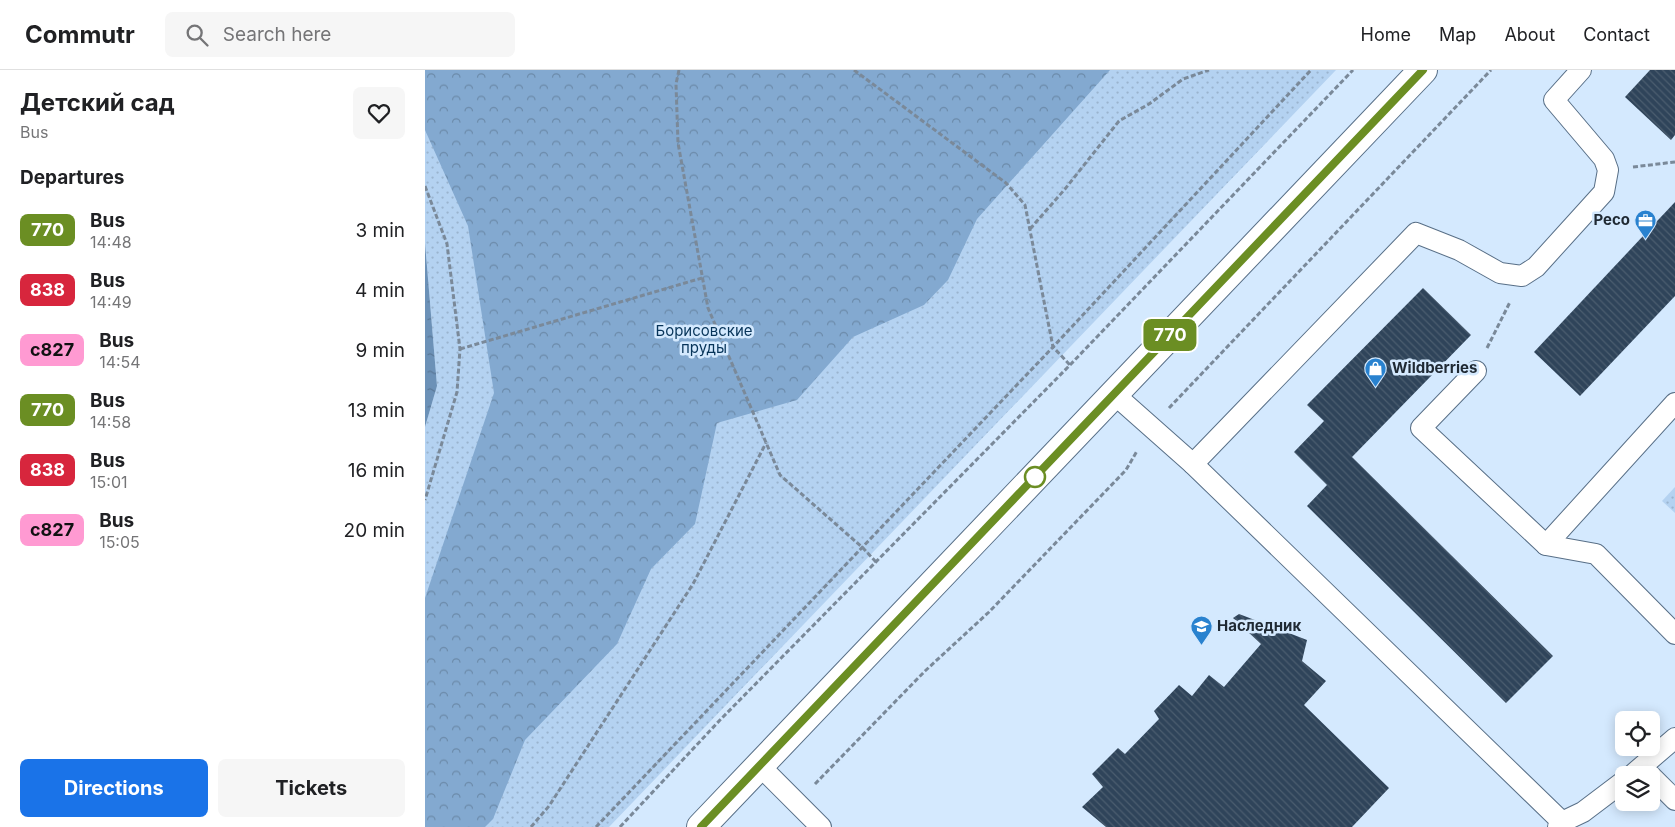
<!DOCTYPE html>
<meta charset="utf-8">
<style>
body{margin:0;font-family:Inter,sans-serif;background:#f6f6f6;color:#202124;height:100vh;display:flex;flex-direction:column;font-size:19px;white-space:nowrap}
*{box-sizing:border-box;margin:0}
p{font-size:16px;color:#757577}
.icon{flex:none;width:28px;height:28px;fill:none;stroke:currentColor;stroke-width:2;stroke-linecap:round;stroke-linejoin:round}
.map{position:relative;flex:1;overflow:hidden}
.side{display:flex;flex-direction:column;background:#fff;width:425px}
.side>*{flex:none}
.badge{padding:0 10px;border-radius:8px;font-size:18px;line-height:32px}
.buttons{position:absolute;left:1190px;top:641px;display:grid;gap:10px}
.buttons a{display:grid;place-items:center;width:45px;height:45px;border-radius:8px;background:#fff;box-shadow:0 2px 12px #0003;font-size:25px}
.map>.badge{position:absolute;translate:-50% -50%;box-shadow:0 0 0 2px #fff}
h2{padding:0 20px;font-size:19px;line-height:45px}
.round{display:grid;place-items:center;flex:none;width:52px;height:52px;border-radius:8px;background:#f6f6f6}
.head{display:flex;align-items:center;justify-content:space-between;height:85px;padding:0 20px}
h1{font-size:24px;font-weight:700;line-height:38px}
.button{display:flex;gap:10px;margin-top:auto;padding:10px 20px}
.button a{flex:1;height:58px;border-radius:8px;background:#1a73e8;color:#fff;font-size:20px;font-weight:700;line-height:58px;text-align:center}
.button a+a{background:#f6f6f6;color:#202124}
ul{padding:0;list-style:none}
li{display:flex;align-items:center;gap:15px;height:60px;padding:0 20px}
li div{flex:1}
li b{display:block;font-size:19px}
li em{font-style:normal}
li .badge{min-width:55px;font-weight:700;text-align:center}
header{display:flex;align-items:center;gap:30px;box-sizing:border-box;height:70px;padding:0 25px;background:#fff;border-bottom:1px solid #e0e0e0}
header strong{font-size:24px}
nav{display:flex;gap:28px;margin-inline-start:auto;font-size:18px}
.search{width:350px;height:45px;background:#f6f6f6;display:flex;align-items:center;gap:12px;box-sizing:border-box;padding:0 18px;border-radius:8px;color:#757577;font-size:19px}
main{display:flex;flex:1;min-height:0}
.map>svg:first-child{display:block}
.grass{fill:url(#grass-dots)}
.forest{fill:url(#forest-crowns)}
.water{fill:url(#water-ripples)}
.building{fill:url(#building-back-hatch)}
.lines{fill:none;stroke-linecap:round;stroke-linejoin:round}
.lane-casing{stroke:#586f87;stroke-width:22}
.secondary-casing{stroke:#586f87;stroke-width:30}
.path{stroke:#7a8999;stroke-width:3;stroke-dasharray:5 2.5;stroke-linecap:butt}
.lane{stroke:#fff;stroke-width:20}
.secondary{stroke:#fff;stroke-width:28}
.line-casing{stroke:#fff;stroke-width:11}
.line{stroke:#6b8e23;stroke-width:8}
.stop-dot{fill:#fff;stroke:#6b8e23;stroke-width:2.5}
.labels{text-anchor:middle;stroke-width:5;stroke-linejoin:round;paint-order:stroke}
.poi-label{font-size:15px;font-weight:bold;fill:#1f2933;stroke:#d4e9fe;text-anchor:start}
.park-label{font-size:15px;fill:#073459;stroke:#d4e9fe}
</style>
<header>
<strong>Commutr</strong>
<div class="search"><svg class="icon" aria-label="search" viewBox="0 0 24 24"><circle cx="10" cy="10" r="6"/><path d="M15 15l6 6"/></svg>Search here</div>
<nav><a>Home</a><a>Map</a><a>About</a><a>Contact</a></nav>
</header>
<main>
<section class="side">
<div class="head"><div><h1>Детский сад</h1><p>Bus</p></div><a class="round"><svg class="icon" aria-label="heart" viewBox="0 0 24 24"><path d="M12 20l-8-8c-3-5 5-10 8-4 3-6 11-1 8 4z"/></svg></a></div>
<h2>Departures</h2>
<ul>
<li><span class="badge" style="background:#6b8e23;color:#fff">770</span><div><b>Bus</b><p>14:48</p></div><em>3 min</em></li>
<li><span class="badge" style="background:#d7263d;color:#fff">838</span><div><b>Bus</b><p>14:49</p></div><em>4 min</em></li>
<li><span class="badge" style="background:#ff9ad2;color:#111">с827</span><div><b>Bus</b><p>14:54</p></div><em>9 min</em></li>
<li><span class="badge" style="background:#6b8e23;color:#fff">770</span><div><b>Bus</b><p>14:58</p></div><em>13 min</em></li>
<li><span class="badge" style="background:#d7263d;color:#fff">838</span><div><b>Bus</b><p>15:01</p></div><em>16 min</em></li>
<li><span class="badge" style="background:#ff9ad2;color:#111">с827</span><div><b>Bus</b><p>15:05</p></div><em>20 min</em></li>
</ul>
<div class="button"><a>Directions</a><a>Tickets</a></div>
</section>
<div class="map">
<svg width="1250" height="757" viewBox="0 0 1250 757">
<defs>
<pattern id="grass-dots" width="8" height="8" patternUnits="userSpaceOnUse" patternTransform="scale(1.25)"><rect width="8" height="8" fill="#b4d2f1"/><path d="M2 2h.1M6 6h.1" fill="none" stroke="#9ab4cf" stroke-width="1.8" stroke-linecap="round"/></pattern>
<pattern id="forest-crowns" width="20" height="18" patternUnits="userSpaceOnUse" patternTransform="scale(1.25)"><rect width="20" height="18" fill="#83a9d0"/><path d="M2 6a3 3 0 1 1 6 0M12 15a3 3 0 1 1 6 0" fill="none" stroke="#6b8aa9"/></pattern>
<pattern id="water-ripples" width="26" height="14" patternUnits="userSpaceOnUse" patternTransform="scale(1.25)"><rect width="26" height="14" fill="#6c91b7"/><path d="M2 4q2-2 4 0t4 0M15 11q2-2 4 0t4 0" fill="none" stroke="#587695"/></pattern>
<pattern id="building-back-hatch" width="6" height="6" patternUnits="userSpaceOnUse" patternTransform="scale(1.25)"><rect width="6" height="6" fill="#2f445a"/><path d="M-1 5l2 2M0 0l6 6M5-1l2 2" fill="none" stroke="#4b5d6f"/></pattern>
</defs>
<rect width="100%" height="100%" fill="#d4e9fe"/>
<g class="grass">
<path d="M0,0H911L184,757H0V357L12,316L0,173Z"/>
<path d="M1250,417V443L1237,431Z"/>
</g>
<path class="forest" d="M0,0H685L552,149L523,210L499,235L428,267L372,330L292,353L270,454L226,499L192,574L100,670L68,749L60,757H0V528L69,323L43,156L0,60Z"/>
<path class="water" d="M0,173L12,316L0,357Z"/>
<g class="building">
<path d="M1225,0H1250V65L1246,70L1200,27Z"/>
<path d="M1250,132V226L1155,326L1109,282Z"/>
<path d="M998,218L1046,265L927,387L1128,586L1081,633L882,436L902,415L869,382L899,351L882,335Z"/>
<path d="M814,544L882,570L877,591L901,611L879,635L964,718L927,757H681L657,737L678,717L667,704L693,678L700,684L734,649L729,641L754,615L767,626L784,605L799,617L836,574L808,548Z"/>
</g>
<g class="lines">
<defs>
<g id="lane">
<path d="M1051,301L996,358L1121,475"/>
<path d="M689,324L768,394L1137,752"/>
<path d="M1250,333L1121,475L1171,484L1250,564"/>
<path d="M768,394L991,163L1034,180L1075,203L1097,206L1111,197L1179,122L1183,100L1179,89L1129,30L1156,0"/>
<path d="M334,695L396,757"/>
<path d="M1207,705L1250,668"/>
<path d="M1226,706L1250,730"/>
<path d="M1133,757L1137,752L1158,742L1199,711"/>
</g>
<path id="secondary" d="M276,757L998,0"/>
</defs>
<use href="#lane" class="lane-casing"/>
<use href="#secondary" class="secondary-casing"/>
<g class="path">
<path d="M254,0L251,14L253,73L283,238L355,405L438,478L451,492"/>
<path d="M429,0L581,113L600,135L628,277L645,295"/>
<path d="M1208,97L1250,92"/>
<path d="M0,116L22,174L35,279L32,322L0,430"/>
<path d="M605,159L640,119L694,51L724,34L758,9L784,0"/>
<path d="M1062,278L1085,232"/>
<path d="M35,279L277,208"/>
<path d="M744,338L1066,0"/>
<path d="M390,714L500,601L564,542L701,400L712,381"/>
<path d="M106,757L124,736L268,514L341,373"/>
<path d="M171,757L628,277L886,0"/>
<path d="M195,757L295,650L645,295L928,0"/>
</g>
<use href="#lane" class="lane"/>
<use href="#secondary" class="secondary"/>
</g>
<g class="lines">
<defs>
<path id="line" d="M276,757L998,0"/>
</defs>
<use href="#line" class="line-casing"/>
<use href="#line" class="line"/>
</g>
<defs>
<symbol id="office-pin" viewBox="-11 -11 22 30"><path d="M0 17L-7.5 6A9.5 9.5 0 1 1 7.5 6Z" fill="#2982cf" stroke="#d4e9fe"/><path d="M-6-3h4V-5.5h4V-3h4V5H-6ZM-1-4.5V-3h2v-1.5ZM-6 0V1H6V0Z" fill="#fff"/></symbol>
<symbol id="shop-pin" viewBox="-11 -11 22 30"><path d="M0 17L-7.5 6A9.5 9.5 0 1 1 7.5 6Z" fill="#2982cf" stroke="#d4e9fe"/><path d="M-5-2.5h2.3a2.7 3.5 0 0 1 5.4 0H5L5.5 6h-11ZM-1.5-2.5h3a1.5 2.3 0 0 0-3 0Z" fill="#fff"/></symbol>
<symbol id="school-pin" viewBox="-11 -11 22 30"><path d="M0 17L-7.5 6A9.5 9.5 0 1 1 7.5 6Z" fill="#2982cf" stroke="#d4e9fe"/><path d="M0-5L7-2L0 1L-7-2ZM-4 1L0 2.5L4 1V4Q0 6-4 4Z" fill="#fff"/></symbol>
</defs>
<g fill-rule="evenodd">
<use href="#office-pin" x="1208" y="138" width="25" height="34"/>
<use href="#shop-pin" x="938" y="286" width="25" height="34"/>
<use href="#school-pin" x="764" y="544" width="25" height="34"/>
</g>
<circle class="stop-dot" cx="610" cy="407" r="10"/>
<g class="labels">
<g class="poi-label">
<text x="1205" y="155" text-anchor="end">Ресо</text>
<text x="967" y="303">Wildberries</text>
<text x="792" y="561">Наследник</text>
</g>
<g class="park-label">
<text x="279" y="266">Борисовские<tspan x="279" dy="17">пруды</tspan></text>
</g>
</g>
</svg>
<div class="buttons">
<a><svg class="icon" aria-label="locate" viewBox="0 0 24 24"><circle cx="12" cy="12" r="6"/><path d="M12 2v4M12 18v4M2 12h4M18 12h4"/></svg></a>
<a><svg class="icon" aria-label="layers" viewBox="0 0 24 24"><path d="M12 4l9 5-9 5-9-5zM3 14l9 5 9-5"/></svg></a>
</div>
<b class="badge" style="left:745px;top:265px;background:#6b8e23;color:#fff">770</b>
</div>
</main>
